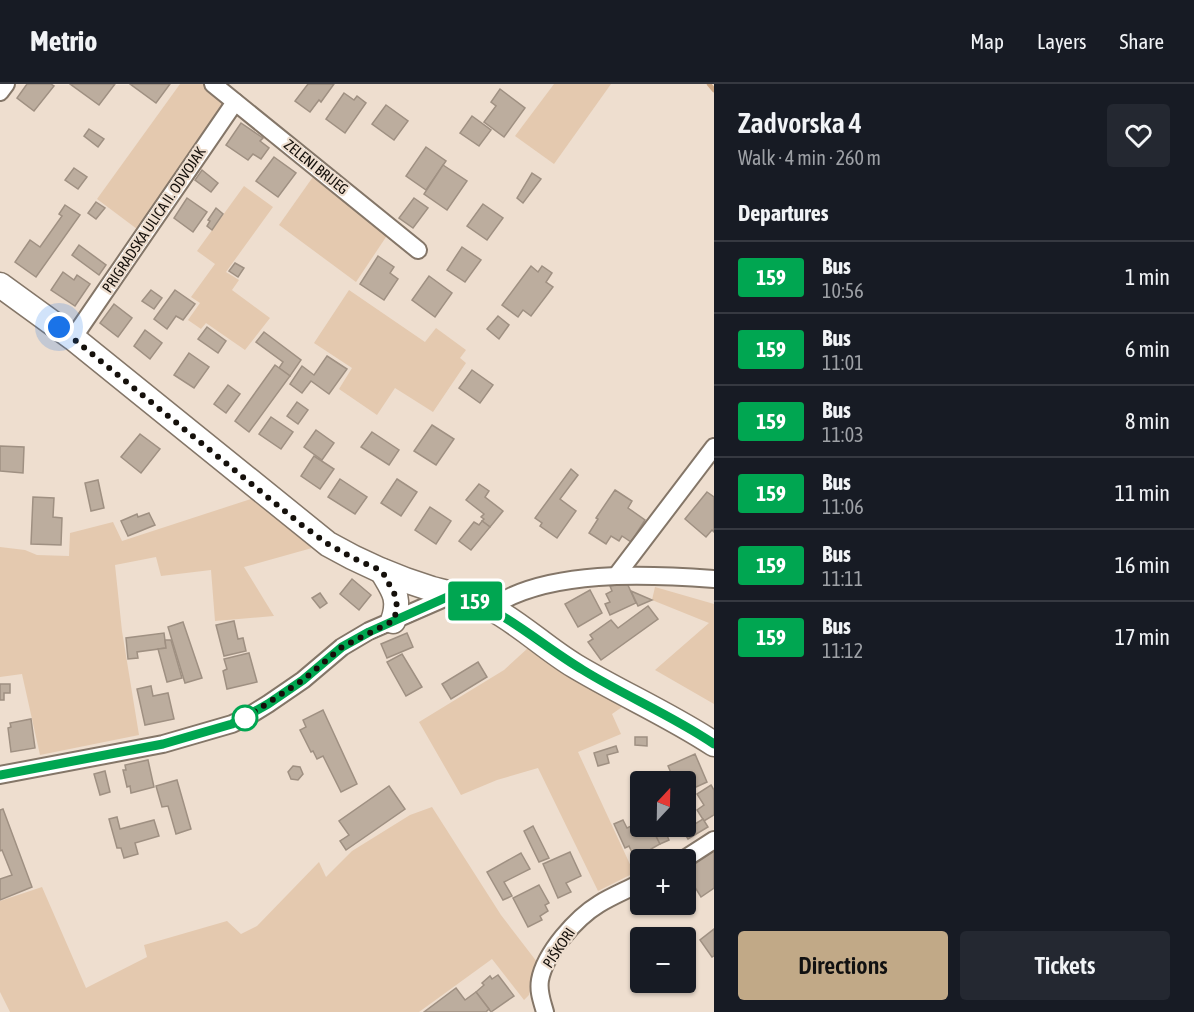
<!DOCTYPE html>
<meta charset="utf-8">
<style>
body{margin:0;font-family:"Asap Condensed",sans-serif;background:#242831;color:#f1f3f6;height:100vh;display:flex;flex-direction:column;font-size:22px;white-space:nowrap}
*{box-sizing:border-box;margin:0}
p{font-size:20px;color:#9ea1a6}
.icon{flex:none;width:33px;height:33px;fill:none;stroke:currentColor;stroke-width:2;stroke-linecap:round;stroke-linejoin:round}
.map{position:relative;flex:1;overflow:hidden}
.side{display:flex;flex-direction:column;background:#171b24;width:480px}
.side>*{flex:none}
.badge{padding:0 12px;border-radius:4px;font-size:21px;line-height:39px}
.needle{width:39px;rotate:22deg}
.tools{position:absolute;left:630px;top:687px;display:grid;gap:12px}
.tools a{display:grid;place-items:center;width:66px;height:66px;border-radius:6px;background:#171b24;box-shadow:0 2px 4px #0004;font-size:30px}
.you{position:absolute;width:30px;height:30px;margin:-15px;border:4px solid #fff;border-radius:50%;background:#1a73e8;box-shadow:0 0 0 9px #1a73e833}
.map>.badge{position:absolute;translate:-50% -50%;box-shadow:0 0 0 3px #fff}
h2{padding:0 24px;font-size:22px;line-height:54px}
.round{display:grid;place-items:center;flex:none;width:63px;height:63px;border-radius:6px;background:#242831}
.headline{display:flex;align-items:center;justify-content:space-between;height:102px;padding:0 24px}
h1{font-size:28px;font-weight:600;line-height:45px}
.button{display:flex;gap:12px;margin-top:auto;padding:12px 24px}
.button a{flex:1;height:69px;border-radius:6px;background:#c1a987;color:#111;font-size:24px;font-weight:600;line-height:69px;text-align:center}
.button a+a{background:#242831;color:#f1f3f6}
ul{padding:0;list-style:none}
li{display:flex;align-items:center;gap:18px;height:72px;padding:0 24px;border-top:2px solid #363941}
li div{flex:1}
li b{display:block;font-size:22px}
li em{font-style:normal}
li .badge{min-width:66px;font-weight:700;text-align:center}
header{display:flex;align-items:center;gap:36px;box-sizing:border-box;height:84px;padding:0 30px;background:#171b24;border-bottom:2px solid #363941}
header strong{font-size:28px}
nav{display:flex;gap:33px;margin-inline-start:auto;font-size:21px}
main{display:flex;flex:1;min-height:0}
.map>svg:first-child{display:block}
.green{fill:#e4c9af}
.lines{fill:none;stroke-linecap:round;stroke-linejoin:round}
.stream{stroke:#cca886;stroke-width:4.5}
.building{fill:#bcad9e;stroke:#9f9082;stroke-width:1.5}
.minor-casing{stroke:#847668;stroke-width:20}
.secondary-casing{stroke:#847668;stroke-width:27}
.minor{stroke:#fff;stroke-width:16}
.secondary{stroke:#fff;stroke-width:24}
.line-casing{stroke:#fff;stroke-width:14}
.line{stroke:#00a651;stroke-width:9}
.walk{stroke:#15100b;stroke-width:6;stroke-dasharray:0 10.8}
.stop-dot{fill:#fff;stroke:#00a651;stroke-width:3}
.labels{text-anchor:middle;stroke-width:4.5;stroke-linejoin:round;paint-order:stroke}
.street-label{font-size:15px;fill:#15100b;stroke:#eedecf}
</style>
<header>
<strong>Metrio</strong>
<nav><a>Map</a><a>Layers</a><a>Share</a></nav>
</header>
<main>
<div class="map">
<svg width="714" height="928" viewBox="0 0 714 928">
<rect width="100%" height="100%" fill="#eedecf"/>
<g class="green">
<path d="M180,0H205L225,17L219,30L137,145L97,115Z"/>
<path d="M554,0H611L554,80L515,52Z"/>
<path d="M315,90L388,150L356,198L279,141Z"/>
<path d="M244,102L273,123L226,188L239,196L232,206L270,234L245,266L206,239L201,245L188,236L200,219L191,213L215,180L197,167Z"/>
<path d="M349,206L425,258L436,244L466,266L460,274L466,279L433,328L395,304L377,331L339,305L352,284L314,259Z"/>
<path d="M254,414L312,464L244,483L274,532L215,537L211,486L161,492L156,473L115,481L122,547L139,651L40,671L22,590L0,593V463L25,466L37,471L69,472L70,449L113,438L122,457Z"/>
<path d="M655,503L714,520V620L655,586L709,539L652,516Z"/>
<path d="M528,564L625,621L612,630L621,650L578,668L634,789L598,807L538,684L497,696L461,711L419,638L504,586Z"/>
<path d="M432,723L501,831L537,878L529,911L524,916L492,875L419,928H10L0,908V817L42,803L86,904L147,873L144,861L227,837L241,850L257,842L319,778L326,793L352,767L410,731Z"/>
</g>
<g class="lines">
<path class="stream" d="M709,0L714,6"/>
</g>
<g class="building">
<path d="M27,0H51L54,2L34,27L17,14Z"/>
<path d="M70,0H115L99,21Z"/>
<path d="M130,0H170L156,19Z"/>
<path d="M308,0H334L321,18L319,16L310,28L295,17Z"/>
<path d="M500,5L525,24L504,53L484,38L496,22L491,18Z"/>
<path d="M344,9L354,16L357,12L366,19L345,49L326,35Z"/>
<path d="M386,21L408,37L394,56L372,40Z"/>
<path d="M472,32L491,46L479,62L460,49Z"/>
<path d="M241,39L263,54L260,57L269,64L261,75L253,70L248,76L226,61Z"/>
<path d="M89,45L104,55L98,63L84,52Z"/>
<path d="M426,63L446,77L426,106L406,92Z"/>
<path d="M274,73L296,89L278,113L256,97Z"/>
<path d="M443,81L467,97L447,126L424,110Z"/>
<path d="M74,84L87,93L78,105L65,96Z"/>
<path d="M202,86L218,99L211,108L195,96Z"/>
<path d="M532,89L541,95L523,119L517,114Z"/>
<path d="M187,114L207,128L193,148L174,134Z"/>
<path d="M414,114L428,124L413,144L399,134Z"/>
<path d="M96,118L105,124L96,135L88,129Z"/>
<path d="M483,120L503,134L487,156L467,142Z"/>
<path d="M65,121L80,131L36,193L15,178L30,156L40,163L62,132L59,130Z"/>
<path d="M216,124L223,130L212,146L207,142L210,137L208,136Z"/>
<path d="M79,161L106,181L99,191L72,171Z"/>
<path d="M462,163L481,176L465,198L447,186Z"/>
<path d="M378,172L394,183L390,189L398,195L384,216L360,200Z"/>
<path d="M235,179L244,184L238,193L229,187Z"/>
<path d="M531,182L538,188L542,182L552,189L546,198L553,203L531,232L523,226L518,233L502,221Z"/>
<path d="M63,188L74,196L77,191L90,200L75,222L51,206Z"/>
<path d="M429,192L452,209L435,233L412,216Z"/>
<path d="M151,206L162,214L154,225L142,217Z"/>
<path d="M175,206L195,220L183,236L176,232L167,245L154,235Z"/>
<path d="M114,220L132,234L118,253L100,239Z"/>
<path d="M498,232L509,241L499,255L487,245Z"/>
<path d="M207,243L226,257L218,269L198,255Z"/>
<path d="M145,246L162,259L150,275L134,262Z"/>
<path d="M264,248L301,276L290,292L279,284L283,278L256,258Z"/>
<path d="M189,269L209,283L194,304L174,291Z"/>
<path d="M327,272L347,285L329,310L311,297L302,309L290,300L302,282L314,291Z"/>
<path d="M275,281L290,292L249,348L235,337Z"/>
<path d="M472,286L493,301L480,319L459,304Z"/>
<path d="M228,301L240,310L226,329L214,320Z"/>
<path d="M297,318L308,326L298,340L287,332Z"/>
<path d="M271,333L293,348L281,365L259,350Z"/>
<path d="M432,341L454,355L436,381L414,367Z"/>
<path d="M316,346L334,359L322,376L304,363Z"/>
<path d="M372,348L399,366L389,381L361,363Z"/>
<path d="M140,350L160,365L141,389L121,373Z"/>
<path d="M0,362L24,363L23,389L0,387Z"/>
<path d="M314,372L334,385L320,405L301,392Z"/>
<path d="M571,385L578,391L560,415L576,427L557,454L540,442L542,439L535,434Z"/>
<path d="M340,395L367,413L355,430L328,413Z"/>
<path d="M397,395L417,408L401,432L381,419Z"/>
<path d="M98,396L104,424L91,427L85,399Z"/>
<path d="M479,400L489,407L485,413L503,427L490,443L482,437L484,435L481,433L484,430L466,416Z"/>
<path d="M615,406L632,417L628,424L645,436L631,458L622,452L619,457L611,452L606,460L589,449L598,435L596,434Z"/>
<path d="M707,408L714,413V448L712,446L706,453L685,435Z"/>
<path d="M33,413L54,414L53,433L62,434L61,461L31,460Z"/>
<path d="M430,423L451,437L436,460L415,446Z"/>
<path d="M149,429L155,441L128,452L121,437L137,430L138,433Z"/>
<path d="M482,437L490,443L471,466L459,457L474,438L479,441Z"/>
<path d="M352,495L371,511L359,526L340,510Z"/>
<path d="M627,499L636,519L610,531L605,520L610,518L606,510L612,507L610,502Z"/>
<path d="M590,506L602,529L578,543L565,520Z"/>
<path d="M631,507L652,516L638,522Z"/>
<path d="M320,509L327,519L320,524L312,514Z"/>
<path d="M648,522L658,535L601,576L588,558L593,555L590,551L611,536L618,544Z"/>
<path d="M234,537L238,555L243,554L246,567L224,572L216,541Z"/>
<path d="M183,538L202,594L185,599L168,543Z"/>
<path d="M164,549L166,564L137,568L138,574L128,575L126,554Z"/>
<path d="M407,549L413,563L387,574L381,560Z"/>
<path d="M165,556H171L182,594L167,598L158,565L166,564Z"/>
<path d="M249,569L257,598L227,605L223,587L227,585L224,575Z"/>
<path d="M402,570L422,603L406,612L387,578Z"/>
<path d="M478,578L487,593L451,615L442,600Z"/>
<path d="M0,600H10V609H4V616H0Z"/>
<path d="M151,602L153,612L168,609L174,635L145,641L137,605Z"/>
<path d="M323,626L357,700L341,708L323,672L317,675L313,667L311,668L300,646L306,643L303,636Z"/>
<path d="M31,635L35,664L11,668L8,644L11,643L10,639Z"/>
<path d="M635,653H647V662L635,661Z"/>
<path d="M616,662L618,668L607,671L609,679L598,682L594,669Z"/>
<path d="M695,670L707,698L694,704L693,700L686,703V698H675L668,682Z"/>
<path d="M148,676L154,703L131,709L130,702L127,703L123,686H126L125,681Z"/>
<path d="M293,682L300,683L303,690L298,696L291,695L288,688Z"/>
<path d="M105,687L110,708L100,711L94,690Z"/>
<path d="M177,696L191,745L176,750L168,722L162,723L156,702Z"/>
<path d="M711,701L714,706V731L704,737L697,726L704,721L697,710Z"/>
<path d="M389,702L405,725L346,766L340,757L349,751L339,737Z"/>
<path d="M3,725L32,803L0,816V795L12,791L2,766L0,767V726Z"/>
<path d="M117,733L120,745L154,736L159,752L135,759L138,770L124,774L121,764H117L109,735Z"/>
<path d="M703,735L708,743L688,755L681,744L688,740L690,743Z"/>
<path d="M623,736L627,744L640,738V742H651L660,760L651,765L654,769L647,773L644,768L634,773L629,762L625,764L614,740Z"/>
<path d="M533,742L549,774L539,778L524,747Z"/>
<path d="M651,742H663L669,756L660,760Z"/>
<path d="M714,767V804L701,813L686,789V786Z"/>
<path d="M570,768L581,792L566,799L571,808L558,814L543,780Z"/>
<path d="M521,769L530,785L504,798L512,812L503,816L487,788Z"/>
<path d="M539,801L549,819L545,821L548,827L540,832L542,836L528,843L513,814Z"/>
<path d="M714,845V872L712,873L700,856Z"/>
<path d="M498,891L514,912L491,928L476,908L484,901L482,899L490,892L492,895Z"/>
<path d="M456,904L465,916L476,908L489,925L486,928H424Z"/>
</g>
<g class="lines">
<defs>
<g id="minor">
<path d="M213,0L418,166"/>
<path d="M0,8L6,0"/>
<path d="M73,254L235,18"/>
<path d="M616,492L714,363"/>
<path d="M490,524C547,485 647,490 714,495"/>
<path d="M0,691L163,660L232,640L247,633L268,620L303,596L342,563L369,547L454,510"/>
<path d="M683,776L714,756"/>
<path d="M545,928C542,917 538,908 540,896C545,869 576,834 599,820C612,812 627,806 640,799"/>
</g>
<g id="secondary">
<path d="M0,201L73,254L328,460C361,479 396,494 432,505C452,510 471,514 489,523C520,539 545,564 575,582C620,609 670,631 714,660"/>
<path d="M382,487C393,506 401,514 393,537"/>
</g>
</defs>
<use href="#minor" class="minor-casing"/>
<use href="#secondary" class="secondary-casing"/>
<use href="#minor" class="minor"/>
<use href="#secondary" class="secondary"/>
</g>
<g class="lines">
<defs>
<path id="line" d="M0,691L163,660L232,640L268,620L303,596L342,563L369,548L454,510C504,525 539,560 583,586C625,612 673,632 714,660"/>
</defs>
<use href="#line" class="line-casing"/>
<use href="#line" class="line"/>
<path class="walk" d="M59,243L303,442L328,460L353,474L382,487L396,513L397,526L393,537L342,563L303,596L245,634"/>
</g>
<circle class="stop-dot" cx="245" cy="634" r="12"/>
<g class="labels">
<g class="street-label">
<text transform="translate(316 83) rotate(39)" y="5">ZELENI BRIJEG</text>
<text transform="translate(154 136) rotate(-56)" y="5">PRIGRADSKA ULICA II. ODVOJAK</text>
<text transform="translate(559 864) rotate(-56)" y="5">PIŠKORI</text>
</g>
</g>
</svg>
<div class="tools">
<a><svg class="needle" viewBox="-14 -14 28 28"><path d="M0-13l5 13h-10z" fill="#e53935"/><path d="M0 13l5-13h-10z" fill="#9ea1a6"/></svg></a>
<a>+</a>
<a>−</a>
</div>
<div class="you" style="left:59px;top:243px"></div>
<b class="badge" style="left:475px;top:517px;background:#00a651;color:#fff">159</b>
</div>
<section class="side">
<div class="headline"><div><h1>Zadvorska 4</h1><p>Walk · 4 min · 260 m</p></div><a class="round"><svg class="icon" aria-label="heart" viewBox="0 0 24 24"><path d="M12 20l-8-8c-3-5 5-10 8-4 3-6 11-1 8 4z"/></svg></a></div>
<h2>Departures</h2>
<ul>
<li><span class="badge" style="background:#00a651;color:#fff">159</span><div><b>Bus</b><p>10:56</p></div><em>1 min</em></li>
<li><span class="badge" style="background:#00a651;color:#fff">159</span><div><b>Bus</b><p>11:01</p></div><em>6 min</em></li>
<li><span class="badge" style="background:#00a651;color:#fff">159</span><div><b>Bus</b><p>11:03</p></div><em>8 min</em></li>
<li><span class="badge" style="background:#00a651;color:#fff">159</span><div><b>Bus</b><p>11:06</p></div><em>11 min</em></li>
<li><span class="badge" style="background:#00a651;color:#fff">159</span><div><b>Bus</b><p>11:11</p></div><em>16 min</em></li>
<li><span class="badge" style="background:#00a651;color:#fff">159</span><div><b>Bus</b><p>11:12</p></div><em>17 min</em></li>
</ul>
<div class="button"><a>Directions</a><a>Tickets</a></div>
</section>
</main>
